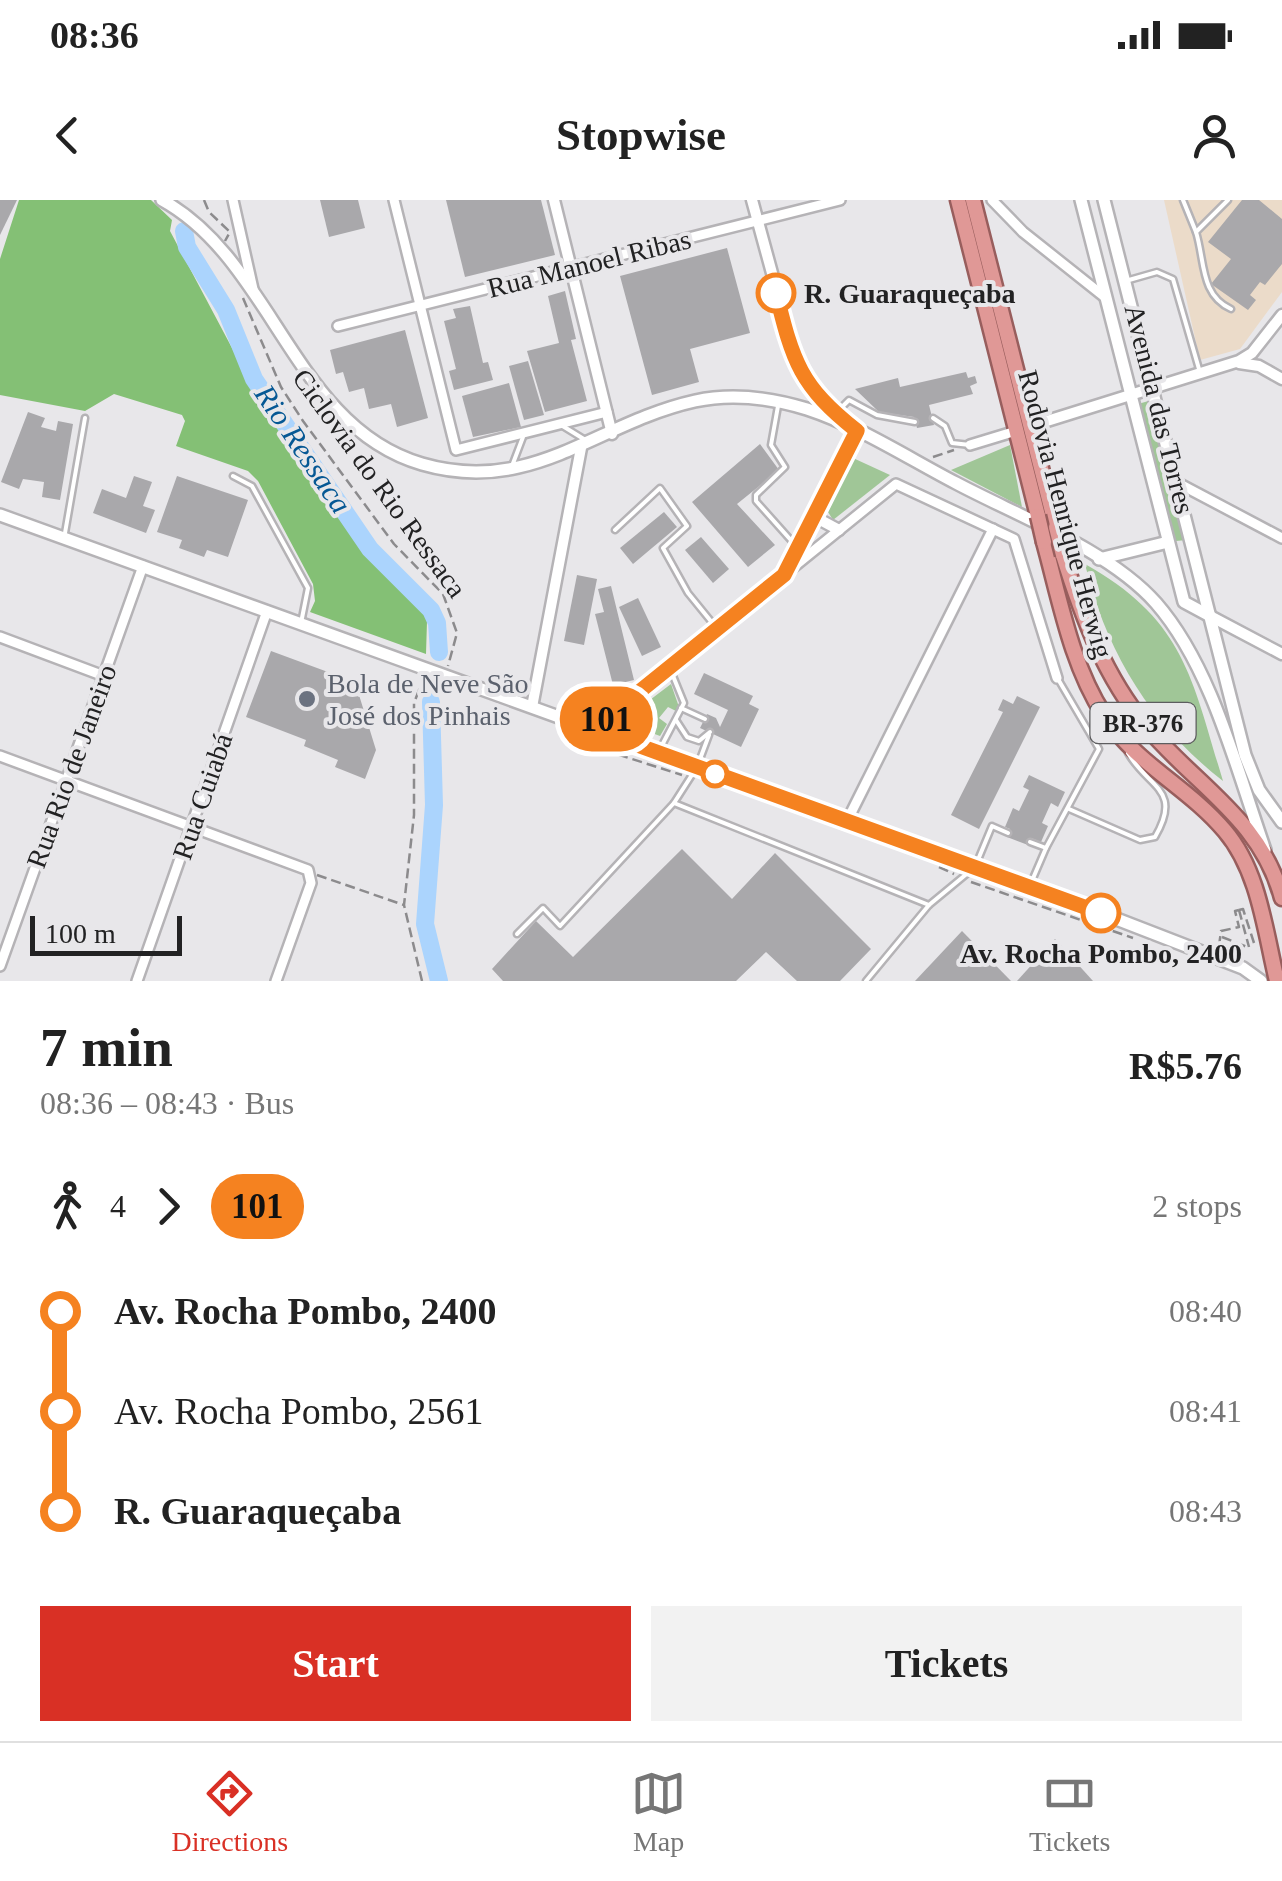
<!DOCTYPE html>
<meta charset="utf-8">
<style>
body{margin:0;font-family:Georgia,serif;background:#f2f2f2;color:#222;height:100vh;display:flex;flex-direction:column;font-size:38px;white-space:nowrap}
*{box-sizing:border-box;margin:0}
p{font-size:32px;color:#767676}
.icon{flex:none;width:55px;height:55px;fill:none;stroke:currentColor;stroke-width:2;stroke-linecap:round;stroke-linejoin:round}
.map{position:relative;height:781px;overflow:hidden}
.side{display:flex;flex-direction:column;background:#fff;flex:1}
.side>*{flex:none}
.badge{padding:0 20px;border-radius:32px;font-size:35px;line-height:65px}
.scale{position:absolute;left:30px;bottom:25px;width:152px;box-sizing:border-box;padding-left:10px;border:5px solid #222223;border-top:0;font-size:28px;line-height:35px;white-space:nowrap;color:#222223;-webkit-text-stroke:8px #e8e7ea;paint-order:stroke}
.map>.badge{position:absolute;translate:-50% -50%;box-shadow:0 0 0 5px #fff}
.legs{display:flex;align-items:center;gap:15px;height:110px;padding:0 40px;font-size:32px}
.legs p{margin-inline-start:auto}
.overview{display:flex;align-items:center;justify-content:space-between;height:170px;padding:0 40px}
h1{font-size:55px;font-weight:600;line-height:75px}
.action{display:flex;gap:20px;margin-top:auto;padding:20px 40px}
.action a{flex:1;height:115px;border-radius:0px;background:#d93025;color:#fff;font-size:40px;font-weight:600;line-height:115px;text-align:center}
.action a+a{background:#f2f2f2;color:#222}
ul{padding:0 40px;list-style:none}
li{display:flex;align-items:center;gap:35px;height:100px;font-size:38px}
li i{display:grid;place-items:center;width:15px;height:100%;margin:0 12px;background:currentColor}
li i::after{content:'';width:25px;height:25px;margin:-12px;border:8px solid;border-radius:50%;background:#fff}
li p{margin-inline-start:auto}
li:first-child i{background:linear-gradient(#0000 50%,currentColor 0)}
li:last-child i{background:linear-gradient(currentColor 50%,#0000 0)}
.status{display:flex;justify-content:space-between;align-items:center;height:70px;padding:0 50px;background:#fff;direction:ltr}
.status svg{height:28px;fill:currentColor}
header{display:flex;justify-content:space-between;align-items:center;height:130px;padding:0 40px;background:#fff;font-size:45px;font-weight:600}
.menu{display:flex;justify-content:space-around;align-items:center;height:140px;border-top:2px solid #e0e0e0;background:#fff;font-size:28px;color:#767676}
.menu a{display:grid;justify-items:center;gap:5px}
.menu .on{color:#d93025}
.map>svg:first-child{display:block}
.industrial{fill:#ebdbc9}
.green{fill:#a0c697}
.forest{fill:#84c075}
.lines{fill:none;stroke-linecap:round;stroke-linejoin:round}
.river{stroke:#abd4fd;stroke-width:18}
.building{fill:#a9a8ab}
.service-casing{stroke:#b5b3b6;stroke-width:9}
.minor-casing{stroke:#b5b3b6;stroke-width:14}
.tertiary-casing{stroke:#b5b3b6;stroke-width:15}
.secondary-casing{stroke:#b5b3b6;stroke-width:16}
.trunk-casing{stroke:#985e5d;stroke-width:19}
.path{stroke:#8c8b8d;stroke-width:2.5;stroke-dasharray:10 5;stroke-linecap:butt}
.service{stroke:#fff;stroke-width:4}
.minor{stroke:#fff;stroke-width:9}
.tertiary{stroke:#fff;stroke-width:10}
.secondary{stroke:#fff;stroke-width:11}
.trunk{stroke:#e09896;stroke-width:14}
.trunk-bridge-casing{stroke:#985e5d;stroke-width:19;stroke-linecap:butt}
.trunk-bridge{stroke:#e09896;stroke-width:14}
.line-1-casing{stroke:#fff;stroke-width:22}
.line-1{stroke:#f58220;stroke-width:15}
.stop-1-dot{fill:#fff;stroke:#f58220;stroke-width:5}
.worship-dot{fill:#6b7280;stroke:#e8e7ea;stroke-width:4}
.labels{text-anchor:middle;stroke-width:8;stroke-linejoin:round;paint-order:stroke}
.shield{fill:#e8e7ea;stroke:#5d5d5f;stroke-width:2.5}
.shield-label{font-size:25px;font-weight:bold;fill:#222223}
.street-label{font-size:28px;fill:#222223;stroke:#e8e7ea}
.stop-label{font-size:28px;font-weight:bold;fill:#222223;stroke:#e8e7ea;text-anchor:start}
.worship-label{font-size:28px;fill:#5b616d;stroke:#e8e7ea;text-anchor:start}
.water-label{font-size:30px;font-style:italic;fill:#065894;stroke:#e8e7ea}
</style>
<div class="status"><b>08:36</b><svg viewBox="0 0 49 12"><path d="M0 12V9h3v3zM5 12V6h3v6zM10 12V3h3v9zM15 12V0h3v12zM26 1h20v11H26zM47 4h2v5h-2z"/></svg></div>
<header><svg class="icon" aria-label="back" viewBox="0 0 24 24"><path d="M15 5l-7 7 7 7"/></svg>Stopwise<svg class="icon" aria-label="person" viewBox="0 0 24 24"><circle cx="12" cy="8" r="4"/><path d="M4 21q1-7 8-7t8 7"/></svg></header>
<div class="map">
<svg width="1282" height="781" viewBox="0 0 1282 781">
<rect width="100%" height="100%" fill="#e8e7ea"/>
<path class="industrial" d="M1164,0H1282V92L1240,149L1200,160Z"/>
<g class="green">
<path d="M1152,200L1187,340L1176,341L1171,337L1138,204Z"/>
<path d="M1010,245L1022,307L951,270Z"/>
<path d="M853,258L890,275L833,320L828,312Z"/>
<path d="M1085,364C1185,420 1192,479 1223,581C1151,525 1106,452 1085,364Z"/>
<path d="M671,484L679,507L676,511L668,507L659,518L667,524L660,536L636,527L634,512Z"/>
</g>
<path class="forest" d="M19,0H151L172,20L170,31L259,199L365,350L423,407L427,421L426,454L310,412L315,401L313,384L258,281L248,271L176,246L185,221L182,215L114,194L85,211L0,195V59Z"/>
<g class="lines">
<g class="river">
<path d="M184,31L187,47L226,110L254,179L370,349L431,410L437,423L439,452"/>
<path d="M431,502L434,605L425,724L439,781"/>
</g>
</g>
<g class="building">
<path d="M0,0H17L0,35Z"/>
<path d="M320,0H358L365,28L329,37Z"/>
<path d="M446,0H541L555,55L465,77Z"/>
<path d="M1242,0H1259L1282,19V64L1265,85L1260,82L1250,95L1256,100L1248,110L1211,84L1231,59L1208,42Z"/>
<path d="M727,48L750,133L690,149L699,182L652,195L620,76Z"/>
<path d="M565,91L576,139L571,140L587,201L545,212L527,151L559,143L548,96Z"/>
<path d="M470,106L483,163L488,162L493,180L454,190L449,171L456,169L444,121L456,118L453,109Z"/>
<path d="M405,130L428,218L397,227L391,204L369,209L364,188L349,192L343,172L336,174L330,150Z"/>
<path d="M528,161L544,215L524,220L509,166Z"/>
<path d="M966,172L968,178L975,176L977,183L970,186L973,194L929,205L934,225L917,228L914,217L879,212L855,189L898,178L900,187Z"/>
<path d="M509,183L521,227L473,237L462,196Z"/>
<path d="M28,212L45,218L41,227L56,231L58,221L73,224L60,300L42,297L44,282L23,279L19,289L1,282Z"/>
<path d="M760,244L779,270L737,304L775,345L748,367L692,302Z"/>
<path d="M134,276L152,282L143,306L155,310L146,333L93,313L102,289L126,298Z"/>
<path d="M177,276L248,300L228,357L207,350L204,357L179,348L182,340L157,332Z"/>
<path d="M664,312L677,327L633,364L620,348Z"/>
<path d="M701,337L729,369L713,383L685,350Z"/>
<path d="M577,375L597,379L584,445L564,441Z"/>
<path d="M611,386L634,480L613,485L595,414L604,412L598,389Z"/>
<path d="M638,398L661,447L642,456L619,407Z"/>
<path d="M271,451L355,482L376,550L365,579L335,567L338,560L304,546L306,540L246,517Z"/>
<path d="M704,473L753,496L749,504L759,509L741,547L700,528L707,514L716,518L720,527L728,510L694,494Z"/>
<path d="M1017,496L1040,507L979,629L951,615L1003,512L998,510L1003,499L1013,504Z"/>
<path d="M1029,575L1065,592L1058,607L1051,603L1042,623L1048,626L1041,642L1031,638L1028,645L1007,637L1010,629L1005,627L1013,608L1019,611L1029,590L1023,587Z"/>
<path d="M682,649L732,699L775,653L871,749L840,781H797L766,752L736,781H503L492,769L536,721L573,757Z"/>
<path d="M962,731L1011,781H915Z"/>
<path d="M1055,739L1093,781H1017Z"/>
</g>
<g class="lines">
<defs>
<g id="service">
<path d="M1183,0L1196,32"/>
<path d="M1228,0L1196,32C1205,61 1200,95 1231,109"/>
<path d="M1129,80L1157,72L1173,79L1199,169"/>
<path d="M778,206L771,245L785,267L756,295V301L797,347"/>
<path d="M933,218L945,226L952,243L970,245"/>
<path d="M848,219L841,208L849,200L877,215L915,222"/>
<path d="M561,225L587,241"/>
<path d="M512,266L523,237"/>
<path d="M233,276L252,286L308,388L302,418"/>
<path d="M615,330L660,288L687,326L663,348L688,393L714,425"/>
<path d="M65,333L85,218"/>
<path d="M681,508L705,519"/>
<path d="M676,520L687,537L699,541L710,532"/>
<path d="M709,535L697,567L674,603L929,705"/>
<path d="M660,549L684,503L671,471"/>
<path d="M1069,609L1140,640L1155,637C1183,589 1148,588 1128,553"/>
<path d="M1030,642L1046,648L1031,683"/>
<path d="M1046,648L1099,549L1058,479"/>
<path d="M517,734L543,708L560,726L674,603"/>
<path d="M866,781L929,705L975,667L992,626L1008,633"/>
</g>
<g id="minor">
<path d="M233,0L253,89"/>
<path d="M394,0L456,250L607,212"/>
<path d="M992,0L1023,32L1106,98"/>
<path d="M338,126L840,0"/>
<path d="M970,245L1016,231"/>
<path d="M1176,282L1282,338"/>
<path d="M786,373L896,284L1014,339L1057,478"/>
<path d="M0,437L104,476"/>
<path d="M0,556L308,670L311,683L276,781"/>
<path d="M847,621L993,329"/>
<path d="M0,766L143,366"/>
<path d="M137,781L267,411"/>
</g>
<g id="tertiary">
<path d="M554,0L612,234"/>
<path d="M1239,163L1259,166L1282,179"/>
<path d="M1031,226L1239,161L1252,153L1282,115"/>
<path d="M813,316L839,330"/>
<path d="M1210,416L1282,454"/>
<path d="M532,507L581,248"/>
<path d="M593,529L784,375L857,231L819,200L798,168L752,0"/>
</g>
<g id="secondary">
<path d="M162,0C273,61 294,227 422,264C532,296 596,223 695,201C732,193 771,198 807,209C859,226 908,258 956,283C1018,316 1109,350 1156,403C1212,467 1237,571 1265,650"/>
<path d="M1081,0L1184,402L1210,416"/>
<path d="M1104,0L1245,555L1259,590L1282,622"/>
<path d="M0,315L1101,713L1243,768L1261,781"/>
<path d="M1099,359L1168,342"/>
</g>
<g id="trunk">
<path d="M958,0L1038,316"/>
<path d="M973,0L1056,327"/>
<path d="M1044,342C1060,400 1071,464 1104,515C1137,565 1188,587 1225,631C1259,671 1265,731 1277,781"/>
<path d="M1063,355C1082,416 1105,477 1146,526C1195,585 1261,619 1282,698"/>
</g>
</defs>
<use href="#service" class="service-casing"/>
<use href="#minor" class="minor-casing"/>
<use href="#tertiary" class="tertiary-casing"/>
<use href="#secondary" class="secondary-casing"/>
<use href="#trunk" class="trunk-casing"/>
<g class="path">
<path d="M204,0L209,12L230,32L225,41"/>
<path d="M243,98L281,187L303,221L394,344L443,394L457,433L448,466"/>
<path d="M933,257L954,250"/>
<path d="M563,531L607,551L682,575"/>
<path d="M939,667L954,674"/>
<path d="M317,675L404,705"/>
<path d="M971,682L1133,738"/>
<path d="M1239,710L1243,709L1254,743"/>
<path d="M1239,710L1249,747"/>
<path d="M1222,737L1247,747"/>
<path d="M1219,746L1221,731L1239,727L1235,711L1239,710"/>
<path d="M422,781L404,705L414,615V503L419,490L437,484"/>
</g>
<use href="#service" class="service"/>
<use href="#minor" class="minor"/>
<use href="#tertiary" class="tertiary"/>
<use href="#secondary" class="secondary"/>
<use href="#trunk" class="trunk"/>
<defs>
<g id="trunk-bridge">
<path d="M1038,316L1044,342"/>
<path d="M1056,327L1063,355"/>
</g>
</defs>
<use href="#trunk-bridge" class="trunk-bridge-casing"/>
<use href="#trunk-bridge" class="trunk-bridge"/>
</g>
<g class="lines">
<defs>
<path id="line-1" d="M776,93C793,162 800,186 857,231L784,375L593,529L1101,713"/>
</defs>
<use href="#line-1" class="line-1-casing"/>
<use href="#line-1" class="line-1"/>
</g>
<g class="stop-1-dot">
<circle cx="776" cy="93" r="18"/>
<circle cx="715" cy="574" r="12"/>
<circle cx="1101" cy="713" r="18"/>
</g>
<circle class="worship-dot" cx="307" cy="499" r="10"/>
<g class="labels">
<rect class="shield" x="1090.5" y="503" width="105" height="40" rx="8"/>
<g class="shield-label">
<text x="1143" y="532">BR-376</text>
</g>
<g class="street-label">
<text transform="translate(589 63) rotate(-14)" y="10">Rua Manoel Ribas</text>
<text transform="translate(1160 209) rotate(76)" y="10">Avenida das Torres</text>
<text transform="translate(380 283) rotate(54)" y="10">Ciclovia do Rio Ressaca</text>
<text transform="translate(1066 314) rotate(75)" y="10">Rodovia Henrique Herwig</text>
<text transform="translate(71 566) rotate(-70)" y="10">Rua Rio de Janeiro</text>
<text transform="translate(202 596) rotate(-71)" y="10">Rua Cuiabá</text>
</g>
<g class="stop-label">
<text x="804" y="103">R. Guaraqueçaba</text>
<text x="1101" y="763" text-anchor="middle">Av. Rocha Pombo, 2400</text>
</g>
<g class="worship-label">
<text x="327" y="493">Bola de Neve São<tspan x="327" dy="32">José dos Pinhais</tspan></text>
</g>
<g class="water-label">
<text transform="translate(303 249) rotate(56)" y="10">Rio Ressaca</text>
</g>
</g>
</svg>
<div class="scale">100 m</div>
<b class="badge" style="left:606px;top:519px;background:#f58220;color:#111">101</b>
</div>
<section class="side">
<div class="overview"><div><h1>7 min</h1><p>08:36 – 08:43 · Bus</p></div><b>R$5.76</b></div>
<div class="legs"><svg class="icon" aria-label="walk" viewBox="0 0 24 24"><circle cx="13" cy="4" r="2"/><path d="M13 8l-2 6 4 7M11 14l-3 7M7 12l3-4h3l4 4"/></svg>4<svg class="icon" aria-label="forward" viewBox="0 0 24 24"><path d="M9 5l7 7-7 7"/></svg><b class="badge" style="background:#f58220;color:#111">101</b><p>2 stops</p></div>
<ul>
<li><i style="color:#f58220"></i><b>Av. Rocha Pombo, 2400</b><p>08:40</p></li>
<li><i style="color:#f58220"></i><span>Av. Rocha Pombo, 2561</span><p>08:41</p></li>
<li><i style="color:#f58220"></i><b>R. Guaraqueçaba</b><p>08:43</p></li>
</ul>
<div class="action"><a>Start</a><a>Tickets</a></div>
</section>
<nav class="menu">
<a class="on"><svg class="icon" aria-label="directions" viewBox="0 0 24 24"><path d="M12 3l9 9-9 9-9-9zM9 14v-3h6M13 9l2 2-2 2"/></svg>Directions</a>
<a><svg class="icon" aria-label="map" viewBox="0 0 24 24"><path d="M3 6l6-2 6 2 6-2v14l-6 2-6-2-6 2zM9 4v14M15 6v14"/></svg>Map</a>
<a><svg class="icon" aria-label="tickets" viewBox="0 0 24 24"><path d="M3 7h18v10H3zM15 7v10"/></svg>Tickets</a>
</nav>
